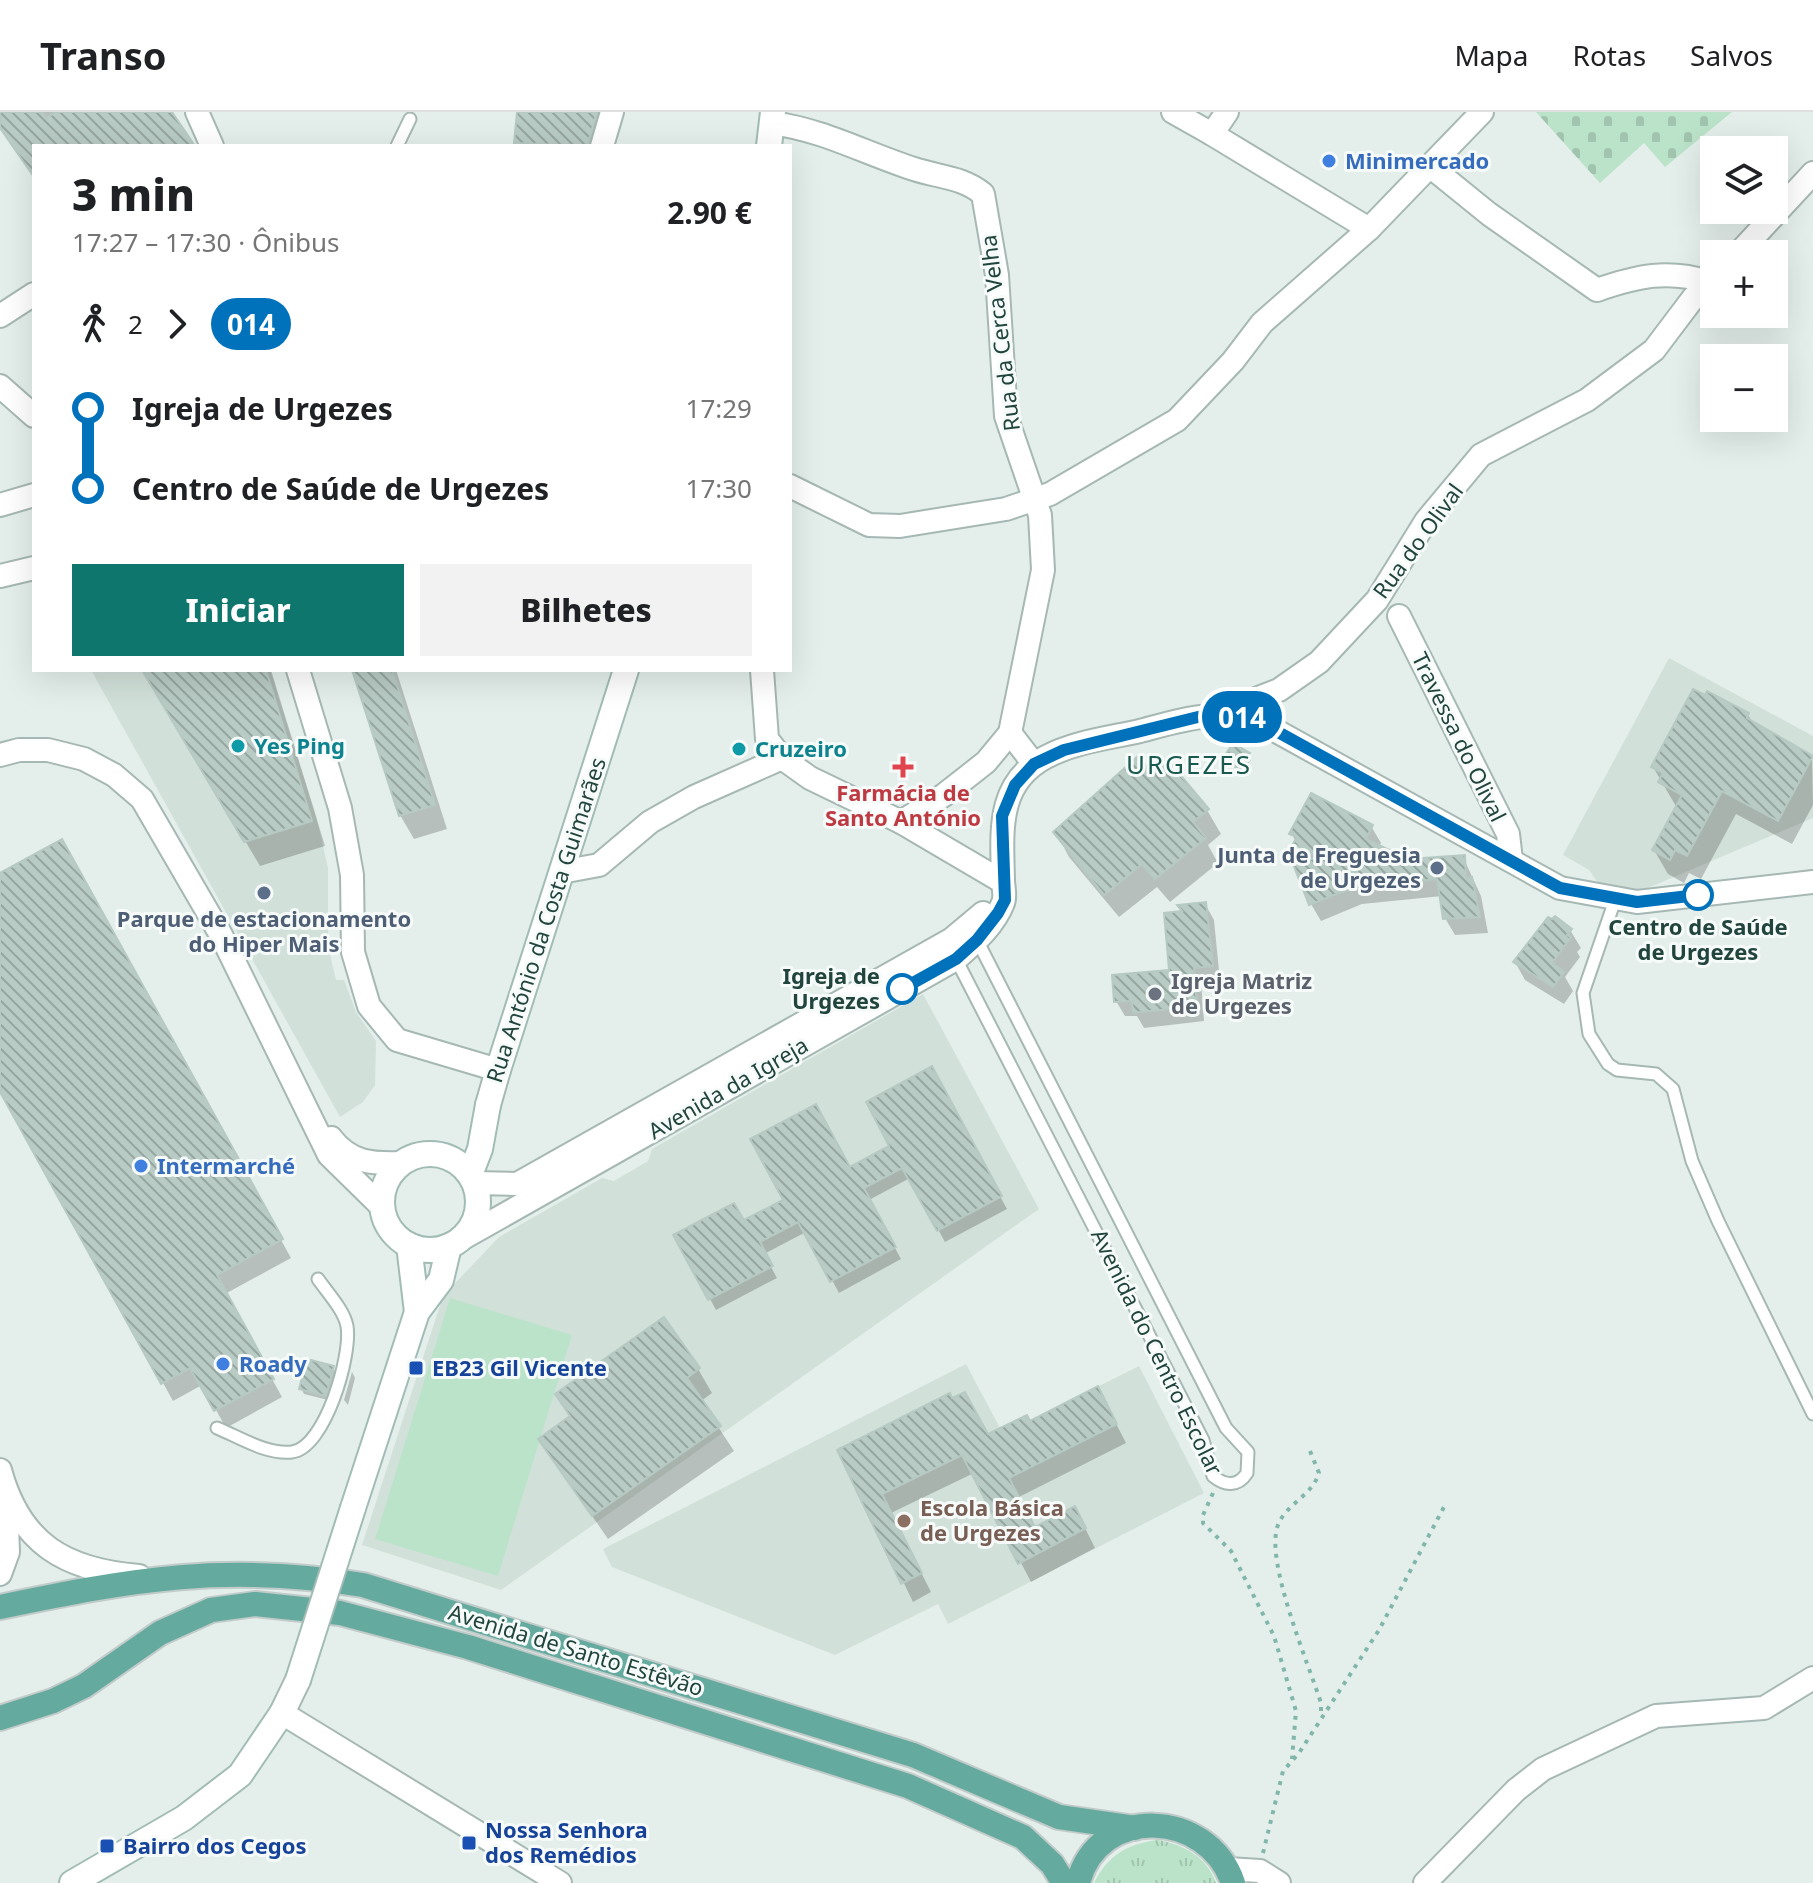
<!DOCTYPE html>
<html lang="pt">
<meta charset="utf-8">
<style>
body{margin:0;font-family:"Noto Sans",sans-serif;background:#f2f2f2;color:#202124;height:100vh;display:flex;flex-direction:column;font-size:30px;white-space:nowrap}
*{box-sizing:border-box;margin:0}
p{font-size:26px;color:#757577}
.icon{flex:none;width:44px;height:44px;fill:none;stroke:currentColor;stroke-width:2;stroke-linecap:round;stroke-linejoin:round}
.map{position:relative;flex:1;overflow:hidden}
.details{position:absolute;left:32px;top:32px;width:760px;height:528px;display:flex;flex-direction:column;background:#fff;border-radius:0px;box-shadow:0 8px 32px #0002}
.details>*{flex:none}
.badge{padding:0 16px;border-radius:26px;font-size:28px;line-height:52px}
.fabs{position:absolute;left:1700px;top:24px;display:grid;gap:16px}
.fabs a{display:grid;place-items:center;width:88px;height:88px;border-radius:0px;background:#fff;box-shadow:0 8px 32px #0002;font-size:40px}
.map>.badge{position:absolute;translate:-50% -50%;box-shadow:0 0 0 4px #fff}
.legs{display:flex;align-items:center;gap:12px;height:88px;padding:0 40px;font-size:26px}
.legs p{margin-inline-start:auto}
.head{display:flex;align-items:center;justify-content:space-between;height:136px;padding:0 40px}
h1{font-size:44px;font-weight:800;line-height:60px}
.cta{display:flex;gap:16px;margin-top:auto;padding:16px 40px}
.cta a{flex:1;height:92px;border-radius:0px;background:#0f766e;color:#fff;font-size:32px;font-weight:800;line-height:92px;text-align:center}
.cta a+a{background:#f2f2f2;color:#202124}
ul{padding:0 40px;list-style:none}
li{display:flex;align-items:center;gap:28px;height:80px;font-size:30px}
li i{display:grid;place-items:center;width:12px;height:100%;margin:0 10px;background:currentColor}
li i::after{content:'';width:20px;height:20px;margin:-10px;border:6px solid;border-radius:50%;background:#fff}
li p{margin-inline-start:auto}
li:first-child i{background:linear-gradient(#0000 50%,currentColor 0)}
li:last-child i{background:linear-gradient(currentColor 50%,#0000 0)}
header{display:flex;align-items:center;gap:48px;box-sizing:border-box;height:112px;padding:0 40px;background:#fff;border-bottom:2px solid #e0e0e0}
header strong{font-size:38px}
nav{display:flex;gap:44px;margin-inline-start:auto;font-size:28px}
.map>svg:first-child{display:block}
.built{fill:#d2e0da}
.grass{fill:url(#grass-tufts)}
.cemetery{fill:url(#cemetery-stones)}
.pitch{fill:#bbe3c9}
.shadow{fill:#0003}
.building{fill:url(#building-back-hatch);stroke:#b6cac3;stroke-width:2}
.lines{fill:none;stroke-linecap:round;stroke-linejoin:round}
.service-casing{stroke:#a6b8b3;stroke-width:15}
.minor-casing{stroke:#a6b8b3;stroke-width:26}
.tertiary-casing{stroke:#a6b8b3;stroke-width:28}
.secondary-casing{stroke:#a1bcb5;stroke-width:28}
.primary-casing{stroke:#c1cbc9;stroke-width:28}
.path{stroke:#81b7aa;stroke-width:4;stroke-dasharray:4 6;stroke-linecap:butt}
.service{stroke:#fff;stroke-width:11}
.minor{stroke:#fff;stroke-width:22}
.tertiary{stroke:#fff;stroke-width:24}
.secondary{stroke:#fff;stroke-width:24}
.primary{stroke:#64aa9e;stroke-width:24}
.secondary-bridge-casing{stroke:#a1bcb5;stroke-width:28;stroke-linecap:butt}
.secondary-bridge{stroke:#fff;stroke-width:24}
.line-1-casing{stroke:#fff;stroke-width:18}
.line-1{stroke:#0072bc;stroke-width:12}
.shop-dot{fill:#3f7fe0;stroke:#f6fbf9;stroke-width:3}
.culture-dot{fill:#0f9aa8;stroke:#f6fbf9;stroke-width:3}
.health-dot{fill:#e0444e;stroke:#f6fbf9;stroke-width:3}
.service-dot{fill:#5c6f8a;stroke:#f6fbf9;stroke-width:3}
.stop-1-dot{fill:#fff;stroke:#0072bc;stroke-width:4}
.worship-dot{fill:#6b7280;stroke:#f6fbf9;stroke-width:3}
.transit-dot{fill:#1a4fb4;stroke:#f6fbf9;stroke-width:3}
.education-dot{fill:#8d6e63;stroke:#f6fbf9;stroke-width:3}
.labels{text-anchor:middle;stroke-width:6;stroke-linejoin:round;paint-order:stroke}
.shop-label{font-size:22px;font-weight:bold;fill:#366cbe;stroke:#f6fbf9;text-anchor:start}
.street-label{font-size:22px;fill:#21443d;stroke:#f6fbf9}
.culture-label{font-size:22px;font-weight:bold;fill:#0d838f;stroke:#f6fbf9;text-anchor:start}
.health-label{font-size:22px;font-weight:bold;fill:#be3a42;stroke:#f6fbf9}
.service-label{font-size:22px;font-weight:bold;fill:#4e5e75;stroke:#f6fbf9;text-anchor:end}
.stop-label{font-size:22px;font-weight:bold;fill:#21443d;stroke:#f6fbf9}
.worship-label{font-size:22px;font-weight:bold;fill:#5b616d;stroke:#f6fbf9;text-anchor:start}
.transit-label{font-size:22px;font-weight:bold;fill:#164399;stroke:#f6fbf9;text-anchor:start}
.education-label{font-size:22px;font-weight:bold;fill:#785e54;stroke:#f6fbf9;text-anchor:start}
.quarter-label{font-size:26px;letter-spacing:2px;fill:#1a594f;stroke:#f6fbf9}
</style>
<header>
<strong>Transo</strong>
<nav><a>Mapa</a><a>Rotas</a><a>Salvos</a></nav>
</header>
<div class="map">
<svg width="1813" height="1771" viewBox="0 0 1813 1771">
<defs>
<pattern id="grass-tufts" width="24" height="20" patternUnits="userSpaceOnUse" patternTransform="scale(2)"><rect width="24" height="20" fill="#bbe3c9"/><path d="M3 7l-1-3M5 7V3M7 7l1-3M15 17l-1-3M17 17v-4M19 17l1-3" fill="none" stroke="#a0c4ae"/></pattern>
<pattern id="cemetery-stones" width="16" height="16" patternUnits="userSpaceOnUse" patternTransform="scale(2)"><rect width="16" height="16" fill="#bbe3c9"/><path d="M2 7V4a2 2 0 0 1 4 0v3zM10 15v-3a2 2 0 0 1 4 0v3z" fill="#a0c4ae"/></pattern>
<pattern id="building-back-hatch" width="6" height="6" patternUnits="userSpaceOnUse" patternTransform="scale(2)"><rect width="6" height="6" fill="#b9cbc5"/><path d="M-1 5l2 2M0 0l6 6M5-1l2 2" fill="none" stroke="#96a6a1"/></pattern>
</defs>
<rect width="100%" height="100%" fill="#e4efeb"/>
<g class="built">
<path d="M1669,546L1813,624V706L1629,784L1603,778L1589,758L1563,743Z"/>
<path d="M91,558H270L316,703L328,756V834L336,868H344L356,900L376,929L375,973L363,990L340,1005Z"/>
<path d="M923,882L1039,1097L501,1478L362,1433L443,1184L499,1125L602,1066L614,1069L648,1049L652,1037Z"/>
<path d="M966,1252L1000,1316L1027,1303L1031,1308L1139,1254L1204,1381L948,1512L938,1492L835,1543L612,1455L603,1437Z"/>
</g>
<path class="grass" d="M1158,1728C1184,1733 1206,1744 1216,1771H1094C1108,1743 1127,1732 1158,1728Z"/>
<path class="cemetery" d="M1536,0H1732L1665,55L1644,31L1600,71Z"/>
<path class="pitch" d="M450,1186L572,1223L498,1464L375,1427Z"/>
<g class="shadow">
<path d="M0,0H170L193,34H34V65L0,16Z"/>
<path d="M519,0H615L607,34H517Z"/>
<path d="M144,558H271L325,734L260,754Z"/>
<path d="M354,558H396L447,717L414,727L400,703Z"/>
<path d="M1748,603L1753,611L1812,644L1813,693L1792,732L1736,702L1701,767L1689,761L1684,771L1668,762L1654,738L1677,696L1653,655Z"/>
<path d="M1248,643L1251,648L1241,660L1225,646Z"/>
<path d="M1150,663L1207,698L1221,722L1208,733L1218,751L1170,790L1157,775L1119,805L1069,745L1056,720Z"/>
<path d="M1371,714L1381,731L1379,735L1407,749L1463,745L1481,784L1488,821L1455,823L1445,806L1442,784L1362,792L1321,809L1311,792L1306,751L1292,722Z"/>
<path d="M61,730L291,1146L225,1182L282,1285L226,1316L202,1273L173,1289L0,976V763Z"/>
<path d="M1205,792L1214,808L1220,869L1201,870L1204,909L1144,916L1137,904H1125L1116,889L1171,860L1184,801Z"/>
<path d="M1570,818L1581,836L1577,840L1580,845L1565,865L1573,879L1564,892L1525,868L1515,850Z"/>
<path d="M931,957L1007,1097L945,1130L910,1066L869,1088L901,1147L839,1181L806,1120L764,1142L777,1166L716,1198L676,1124L743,1111L892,1035Z"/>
<path d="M333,1256L336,1261L328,1288L304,1282L301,1276Z"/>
<path d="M698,1257L712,1281L701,1289L734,1339L608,1427L540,1328L571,1306L557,1282Z"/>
<path d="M352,1260L355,1266L348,1293L344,1288Z"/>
<path d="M1108,1296L1126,1331L1019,1385L1035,1418L1085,1416L1095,1436L1031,1470L974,1361L891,1401L931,1480L913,1490L840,1339L987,1325L1029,1311Z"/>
</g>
<g class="building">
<path d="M0,0H42L46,6L56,0H172L195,34H34V65L0,16Z"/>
<path d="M517,0H597L587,34L514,31Z"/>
<path d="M142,558H266L312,709L244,730Z"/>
<path d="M352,558H392L435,693L399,704Z"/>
<path d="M1693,577L1705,583L1707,579L1749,601L1747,606L1813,644L1778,709L1722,679L1687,744L1675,738L1670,748L1652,738L1682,683L1658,670L1663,661L1651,655Z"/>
<path d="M1233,631L1250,641L1238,657L1223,646Z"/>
<path d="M1138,644L1151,660L1167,647L1209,697L1193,710L1206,726L1155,767L1142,752L1104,783L1053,720Z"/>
<path d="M1311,681L1373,713L1366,727L1408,747L1465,743L1466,766L1472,765L1480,805L1443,807L1437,767L1352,776L1309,793L1293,752L1319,745L1293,732L1297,725L1289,722Z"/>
<path d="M62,727L283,1127L217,1163L274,1267L214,1299L190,1256L161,1272L0,980V761Z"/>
<path d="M1206,790L1213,854L1194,856L1197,894L1133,901L1132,889L1114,890L1112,863L1169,858L1164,801L1182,799L1177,793Z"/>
<path d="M1555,804L1572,817L1567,823L1571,825L1552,851L1564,860L1553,875L1513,850L1548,805L1552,807Z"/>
<path d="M932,954L1002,1084L937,1119L902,1056L864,1076L896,1135L830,1170L798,1110L760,1130L773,1154L708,1188L673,1123L734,1091L744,1108L783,1088L750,1027L816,992L850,1055L889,1034L866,990Z"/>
<path d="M664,1205L700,1256L687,1266L721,1314L592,1404L538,1327L570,1304L555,1282Z"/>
<path d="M307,1247L334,1254L326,1284L299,1277Z"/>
<path d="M1098,1274L1117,1312L1009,1366L1035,1415L1075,1394L1086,1416L1018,1452L962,1343L882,1382L922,1461L901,1472L837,1338L950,1281L952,1286L965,1280L988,1322L1027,1303L1030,1309Z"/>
</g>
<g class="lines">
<defs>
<g id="service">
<path d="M397,34L410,7"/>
<path d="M1615,788L1583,881L1589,922L1608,952L1617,958L1656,962L1673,977L1692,1049L1718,1109L1813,1302"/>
<path d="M956,847L1203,1328L1213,1364C1225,1374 1238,1375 1247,1361L1248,1340L1226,1316L977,828"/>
<path d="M217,1316C239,1325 267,1343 292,1340C325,1336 352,1243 347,1214C344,1198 327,1180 318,1167"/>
</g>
<g id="minor">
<path d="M197,0L212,34"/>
<path d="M1173,0L1212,22"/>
<path d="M1227,0L1212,22L1369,117"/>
<path d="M772,11C824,18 864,41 914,57C938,65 963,65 983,82L997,163L1006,304L1040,403L1043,458L1010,621L986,650L944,683L901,710"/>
<path d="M602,34L612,0"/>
<path d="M1431,55L1489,102L1597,178C1637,164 1668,157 1709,170"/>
<path d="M1738,142L1813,61"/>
<path d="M0,204L34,182"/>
<path d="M0,274L34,304"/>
<path d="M790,374L869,413L900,414L1006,397L1050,382L1177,308L1233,249L1262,211L1369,117L1482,0"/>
<path d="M0,393L34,383"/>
<path d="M0,464L34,456"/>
<path d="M1399,504L1508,722L1511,748"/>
<path d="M298,558L340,696L352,763L353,840L369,894L397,928L498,958"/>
<path d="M762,558L767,627L782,646L810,666L901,710L1003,770"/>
<path d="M1217,602L1279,578L1319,550L1377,488L1426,409L1481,343L1587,288L1654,238L1694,185L1714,165"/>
<path d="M1010,621L1034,652"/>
<path d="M0,643L19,638H48L84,647L114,663L142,687L221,823L329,1043L382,1095"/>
<path d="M561,760L599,753L650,710L694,685L782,646"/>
<path d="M331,1026C350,1051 372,1052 402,1051"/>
<path d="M474,1071L517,1072L952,827L983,801"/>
<path d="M458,1129L956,847C974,831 994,814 1003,791C1006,784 1003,775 1003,768C1002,720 996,671 1046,645C1074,630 1109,626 1140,619C1189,606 1220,595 1269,615L1560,776L1637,790L1813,770"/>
<path d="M0,1358C20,1432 65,1458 139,1464"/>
<path d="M0,1462L8,1440L6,1386"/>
<path d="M282,1601L560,1771"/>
<path d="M1228,1757L1260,1759L1279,1771"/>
<path d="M1425,1771L1516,1678L1543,1657L1656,1604L1764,1596L1813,1566"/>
</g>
<g id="tertiary">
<path d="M488,993L498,958"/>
<path d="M282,1601L298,1568"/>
</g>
<g id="secondary">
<path d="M769,34L773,0"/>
<path d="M498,958L626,558"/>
<circle cx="430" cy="1090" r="48"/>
<path d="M470,1063L480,1037L488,993"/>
<path d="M409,1133L417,1200"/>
<path d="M353,1396L417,1200L441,1168L449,1134"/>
<path d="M72,1771L184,1706L240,1663L282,1601"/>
</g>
<g id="primary">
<path d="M0,1495C134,1467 226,1451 363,1473L913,1643L1059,1705L1135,1716"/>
<path d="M0,1606L53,1589L84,1574L160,1521L211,1498L255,1492L340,1501L468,1535L908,1674L1023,1725L1052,1752L1064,1771"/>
<path d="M1078,1771C1098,1692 1208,1697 1233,1771"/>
</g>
</defs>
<use href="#service" class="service-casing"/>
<use href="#minor" class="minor-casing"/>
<use href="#tertiary" class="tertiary-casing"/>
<use href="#secondary" class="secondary-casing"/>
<use href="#primary" class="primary-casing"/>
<g class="path">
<path d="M1310,1339L1319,1361C1312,1384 1286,1392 1278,1413C1264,1448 1309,1553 1321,1591V1604"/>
<path d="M1213,1381L1203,1403V1411L1231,1439L1274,1524L1296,1599L1292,1647"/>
<path d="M1263,1741L1283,1659L1299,1641L1379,1518L1445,1393"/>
</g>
<use href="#service" class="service"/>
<use href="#minor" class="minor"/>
<use href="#tertiary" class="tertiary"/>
<use href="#secondary" class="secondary"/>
<use href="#primary" class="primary"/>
<defs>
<path id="secondary-bridge" d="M298,1568L353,1396"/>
</defs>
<use href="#secondary-bridge" class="secondary-bridge-casing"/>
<use href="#secondary-bridge" class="secondary-bridge"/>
</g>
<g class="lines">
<defs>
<path id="line-1" d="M902,877L956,847L977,828L998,801L1005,788L1002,704L1015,673L1034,652L1064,638L1202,604L1232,603L1269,615L1560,776L1637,790L1698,783"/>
</defs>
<use href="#line-1" class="line-1-casing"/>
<use href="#line-1" class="line-1"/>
</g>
<g class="shop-dot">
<circle cx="1329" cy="49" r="8"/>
<circle cx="141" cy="1054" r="8"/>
<circle cx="223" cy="1252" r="8"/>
</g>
<g class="culture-dot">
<circle cx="238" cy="634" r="8"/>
<circle cx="739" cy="637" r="8"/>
</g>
<path class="health-dot" d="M899 643h8v8h8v8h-8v8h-8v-8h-8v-8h8z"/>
<g class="service-dot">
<circle cx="1437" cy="756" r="8"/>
<circle cx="264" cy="781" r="8"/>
</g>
<g class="stop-1-dot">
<circle cx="1698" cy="783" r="14"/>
<circle cx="902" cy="877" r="14"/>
</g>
<circle class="worship-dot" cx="1155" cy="882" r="8"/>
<g class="transit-dot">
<rect x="408" y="1248" width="16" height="16" rx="4"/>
<rect x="461" y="1723" width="16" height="16" rx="4"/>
<rect x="99" y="1726" width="16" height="16" rx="4"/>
</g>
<circle class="education-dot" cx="904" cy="1409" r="8"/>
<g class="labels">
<g class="shop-label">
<text x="1345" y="57">Minimercado</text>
<text x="157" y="1062">Intermarché</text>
<text x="239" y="1260">Roady</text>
</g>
<g class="street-label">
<text transform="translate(1000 221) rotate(-97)" y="8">Rua da Cerca Velha</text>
<text transform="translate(1418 429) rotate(-54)" y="8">Rua do Olival</text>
<text transform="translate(1459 625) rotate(64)" y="8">Travessa do Olival</text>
<text transform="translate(546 808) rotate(-72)" y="8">Rua António da Costa Guimarães</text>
<text transform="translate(728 976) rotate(-30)" y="8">Avenida da Igreja</text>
<text transform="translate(1157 1240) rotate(64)" y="8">Avenida do Centro Escolar</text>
<text transform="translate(576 1538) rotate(17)" y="8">Avenida de Santo Estêvão</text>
</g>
<g class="culture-label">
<text x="254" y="642">Yes Ping</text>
<text x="755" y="645">Cruzeiro</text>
</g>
<g class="health-label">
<text x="903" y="689">Farmácia de<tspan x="903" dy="25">Santo António</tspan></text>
</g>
<g class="service-label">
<text x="1421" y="751">Junta de Freguesia<tspan x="1421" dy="25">de Urgezes</tspan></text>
<text x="264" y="815" text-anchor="middle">Parque de estacionamento<tspan x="264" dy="25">do Hiper Mais</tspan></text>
</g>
<g class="stop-label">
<text x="1698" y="823">Centro de Saúde<tspan x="1698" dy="25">de Urgezes</tspan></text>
<text x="880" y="872" text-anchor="end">Igreja de<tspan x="880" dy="25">Urgezes</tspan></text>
</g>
<g class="worship-label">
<text x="1171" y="877">Igreja Matriz<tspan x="1171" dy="25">de Urgezes</tspan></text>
</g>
<g class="transit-label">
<text x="432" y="1264">EB23 Gil Vicente</text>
<text x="485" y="1726">Nossa Senhora<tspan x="485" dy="25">dos Remédios</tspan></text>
<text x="123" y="1742">Bairro dos Cegos</text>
</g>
<g class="education-label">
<text x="920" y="1404">Escola Básica<tspan x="920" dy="25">de Urgezes</tspan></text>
</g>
<g class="quarter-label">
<text x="1189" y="662">URGEZES</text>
</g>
</g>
</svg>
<div class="fabs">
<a><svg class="icon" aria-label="layers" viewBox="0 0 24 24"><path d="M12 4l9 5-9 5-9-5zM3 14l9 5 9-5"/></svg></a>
<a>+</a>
<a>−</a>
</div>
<b class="badge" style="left:1242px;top:605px;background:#0072bc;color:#fff">014</b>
<section class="details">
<div class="head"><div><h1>3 min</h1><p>17:27 – 17:30 · Ônibus</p></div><b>2.90 €</b></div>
<div class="legs"><svg class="icon" aria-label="walk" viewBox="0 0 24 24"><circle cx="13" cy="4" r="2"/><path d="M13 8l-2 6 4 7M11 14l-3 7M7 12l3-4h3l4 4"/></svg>2<svg class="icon" aria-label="forward" viewBox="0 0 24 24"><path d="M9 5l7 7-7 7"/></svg><b class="badge" style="background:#0072bc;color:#fff">014</b></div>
<ul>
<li><i style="color:#0072bc"></i><b>Igreja de Urgezes</b><p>17:29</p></li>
<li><i style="color:#0072bc"></i><b>Centro de Saúde de Urgezes</b><p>17:30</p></li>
</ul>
<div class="cta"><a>Iniciar</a><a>Bilhetes</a></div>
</section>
</div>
